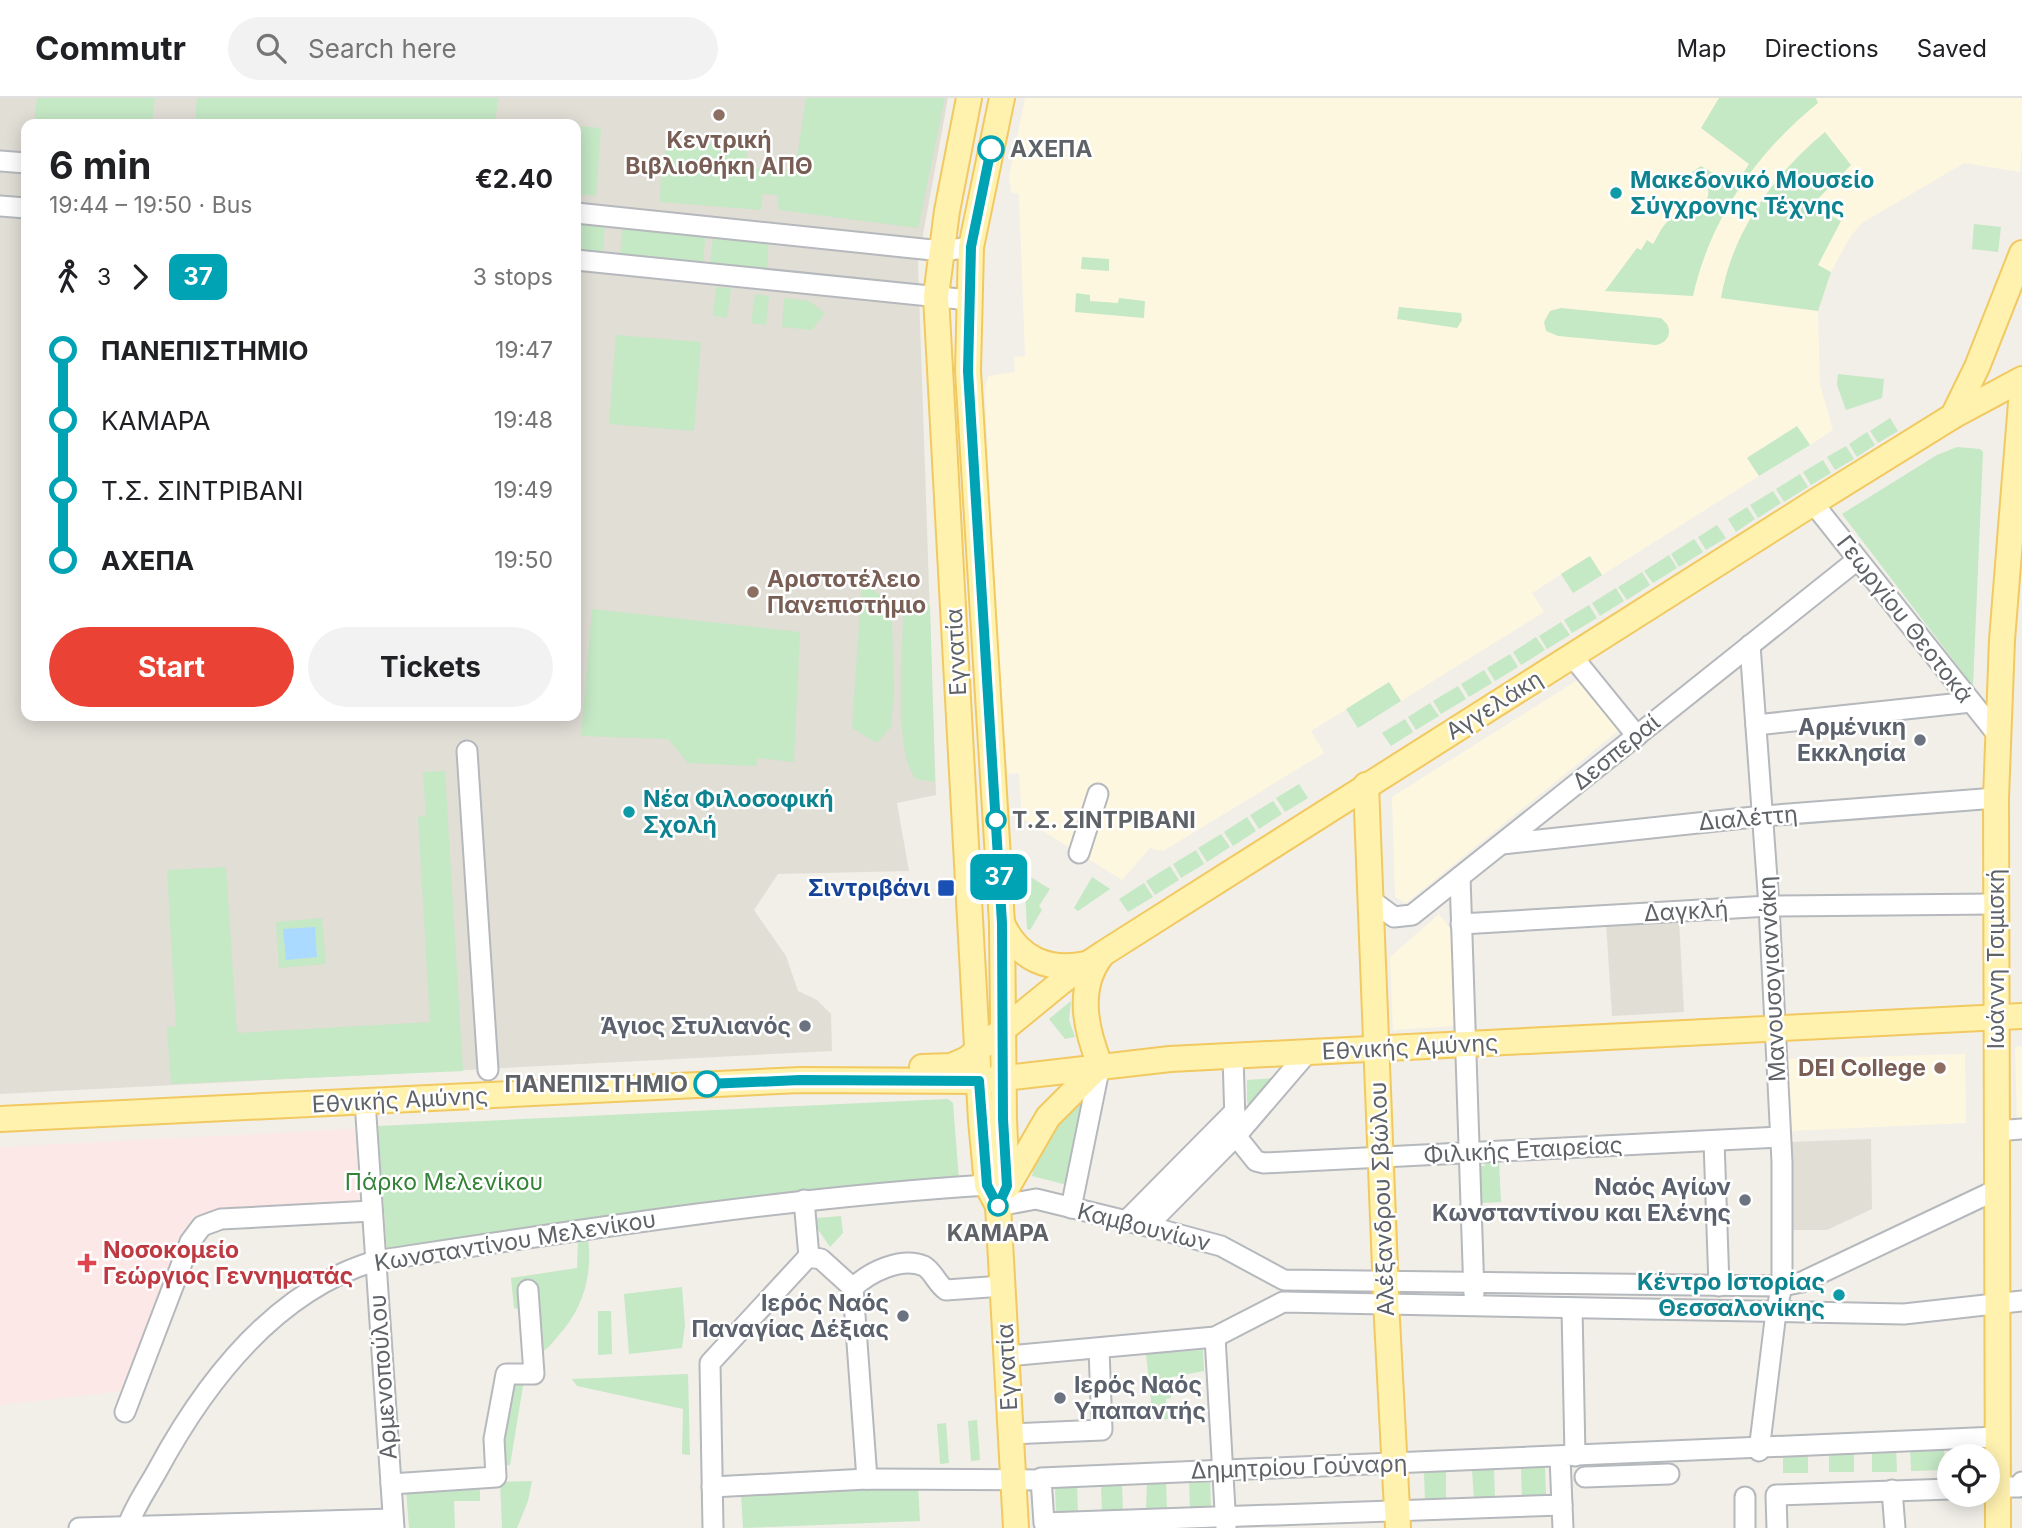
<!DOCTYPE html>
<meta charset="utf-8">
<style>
body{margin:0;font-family:Inter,sans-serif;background:#f2f2f2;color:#202124;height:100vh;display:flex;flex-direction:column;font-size:26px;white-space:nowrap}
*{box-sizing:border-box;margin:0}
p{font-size:23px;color:#757577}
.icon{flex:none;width:38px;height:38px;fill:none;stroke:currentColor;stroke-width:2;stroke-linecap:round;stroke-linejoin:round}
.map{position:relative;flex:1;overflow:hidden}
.side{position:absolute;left:21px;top:21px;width:560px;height:602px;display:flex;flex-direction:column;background:#fff;border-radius:14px;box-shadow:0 4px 18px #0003}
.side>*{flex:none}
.badge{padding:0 14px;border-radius:10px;font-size:24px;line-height:46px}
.fabs{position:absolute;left:1937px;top:1346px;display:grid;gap:14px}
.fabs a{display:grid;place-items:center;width:63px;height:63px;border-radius:50%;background:#fff;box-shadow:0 4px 18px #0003;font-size:35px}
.map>.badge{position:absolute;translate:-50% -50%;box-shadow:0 0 0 4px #fff}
.legs{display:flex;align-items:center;gap:10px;height:77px;padding:0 28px;font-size:23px}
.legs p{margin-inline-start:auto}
.head{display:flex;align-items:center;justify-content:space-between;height:119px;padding:0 28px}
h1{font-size:38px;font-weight:700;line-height:52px}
.primary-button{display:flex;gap:14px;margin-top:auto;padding:14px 28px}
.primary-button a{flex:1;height:80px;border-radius:42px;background:#ea4335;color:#fff;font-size:28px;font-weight:700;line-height:80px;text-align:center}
.primary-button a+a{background:#f2f2f2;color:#202124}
ul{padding:0 28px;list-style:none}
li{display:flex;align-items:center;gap:24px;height:70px;font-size:26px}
li i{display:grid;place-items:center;width:10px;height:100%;margin:0 9px;background:currentColor}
li i::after{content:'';width:18px;height:18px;margin:-9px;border:5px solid;border-radius:50%;background:#fff}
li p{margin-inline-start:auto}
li:first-child i{background:linear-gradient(#0000 50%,currentColor 0)}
li:last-child i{background:linear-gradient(currentColor 50%,#0000 0)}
header{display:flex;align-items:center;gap:42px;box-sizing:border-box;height:98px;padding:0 35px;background:#fff;border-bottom:2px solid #e0e0e0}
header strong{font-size:33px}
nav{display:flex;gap:38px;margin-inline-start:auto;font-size:24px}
.search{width:490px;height:63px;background:#f2f2f2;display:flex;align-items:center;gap:18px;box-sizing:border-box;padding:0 24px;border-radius:38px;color:#757577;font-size:26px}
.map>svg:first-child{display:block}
.commercial{fill:#fef7e0}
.education{fill:#e1ded6;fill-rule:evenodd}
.medical{fill:#fce8e6}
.green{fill:#c5e8c5}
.water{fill:#aadaff}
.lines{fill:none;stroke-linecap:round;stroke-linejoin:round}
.minor-casing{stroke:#b5b8bc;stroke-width:23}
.major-casing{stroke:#f2c960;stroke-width:28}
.minor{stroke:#fff;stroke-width:19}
.major{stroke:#fff2af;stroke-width:24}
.line-1-casing{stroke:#fff;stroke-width:16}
.line-1{stroke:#00a3b4;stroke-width:10}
.education-dot{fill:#8d6e63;stroke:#fff;stroke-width:2.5}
.stop-1-dot{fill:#fff;stroke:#00a3b4;stroke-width:3.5}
.culture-dot{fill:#0f9aa8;stroke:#fff;stroke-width:2.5}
.worship-dot{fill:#6b7280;stroke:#fff;stroke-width:2.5}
.transit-dot{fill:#1a4fb4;stroke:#fff;stroke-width:2.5}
.health-dot{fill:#e0444e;stroke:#fff;stroke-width:2.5}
.labels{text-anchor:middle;stroke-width:5;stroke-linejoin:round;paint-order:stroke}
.education-label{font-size:23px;font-weight:bold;fill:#785e54;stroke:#fff}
.stop-label{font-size:23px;font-weight:bold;fill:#5f6368;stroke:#fff;text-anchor:start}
.culture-label{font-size:23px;font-weight:bold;fill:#0d838f;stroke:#fff;text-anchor:start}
.street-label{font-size:23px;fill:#5f6368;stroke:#fff}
.worship-label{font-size:23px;font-weight:bold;fill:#5b616d;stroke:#fff;text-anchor:end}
.transit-label{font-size:23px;font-weight:bold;fill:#164399;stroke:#fff;text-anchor:end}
.park-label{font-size:23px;fill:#348238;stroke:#fff}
.health-label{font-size:23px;font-weight:bold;fill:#be3a42;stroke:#fff;text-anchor:start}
</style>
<header>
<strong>Commutr</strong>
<div class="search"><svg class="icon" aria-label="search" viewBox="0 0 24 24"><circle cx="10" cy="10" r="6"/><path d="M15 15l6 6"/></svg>Search here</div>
<nav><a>Map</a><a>Directions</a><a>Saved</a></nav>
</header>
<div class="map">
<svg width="2022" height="1430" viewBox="0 0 2022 1430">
<rect width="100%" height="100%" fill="#f1efe8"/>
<g class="commercial">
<path d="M1025,0H2022V46L2020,74L1964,65L1862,125L1850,139L1831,174L1818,213L1820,287L1833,332L1810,347L1797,328L1747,359L1759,378L1602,477L1589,458L1532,495L1544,514L1401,603L1389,585L1311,633L1324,655L1163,753L1150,750L1122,782L1022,720L1019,675L1008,676L995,525L985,291L988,278L1015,274L1014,259L1025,258L1019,96L1011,94L1009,79Z"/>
<path d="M1579,581L1619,632L1406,805L1395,799L1392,699Z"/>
<path d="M1439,816L1453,834L1457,928L1393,932L1390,859Z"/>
<path d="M2022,948V1022H2017L2015,949Z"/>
<path d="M1965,956L1966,1025L1788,1033L1783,961Z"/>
</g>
<g class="education">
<path d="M0,0H948L918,164L936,697L897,705L909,773L778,776L754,812L786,858L798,893L817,902L831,916L832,953L0,996ZM26,26H576V618H26Z"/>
<path d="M1679,821L1684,914L1612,918L1606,825Z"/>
<path d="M1871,1041L1872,1111L1827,1132H1792L1790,1044Z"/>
</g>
<path class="medical" d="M355,1031L359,1111L194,1118L178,1142L173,1172L124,1293L0,1307V1049Z"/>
<g class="green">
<path d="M37,0H155L152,26H34Z"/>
<path d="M197,0H498L495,26H195Z"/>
<path d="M806,0H945L918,130L779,112L777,97L762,96L761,112L660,104L661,68L669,42L747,50L746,70L795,72Z"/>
<path d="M1719,0H1816L1818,5C1757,54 1710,121 1693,198L1605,193L1637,150L1641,152L1647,142L1653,146C1658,138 1662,128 1669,122C1684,109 1715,114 1707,86L1692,74L1701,68L1735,88L1749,66L1701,30Z"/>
<path d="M576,28L601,30L596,98L576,96Z"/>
<path d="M1825,34L1851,67L1812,107L1841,123L1818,167L1831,174L1818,213L1721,200C1732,134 1774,76 1825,34Z"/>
<path d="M576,123L605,126L603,156L576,154Z"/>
<path d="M1974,126L2001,129L1998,154L1972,151Z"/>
<path d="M623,128L706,135L703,165L620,158Z"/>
<path d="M713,136L769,141L767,171L710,166Z"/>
<path d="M1082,159L1109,161V173L1081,171Z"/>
<path d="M716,189L731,190L727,220L713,218Z"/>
<path d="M1076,195L1090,197V203L1118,205L1119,200L1145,203L1144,220L1075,214Z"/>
<path d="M755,196L769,198L766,227L751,225Z"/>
<path d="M784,200L809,203L825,215L812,232L782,229Z"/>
<path d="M1399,209L1461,215L1462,222L1457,230L1397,221Z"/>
<path d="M1561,210L1661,220L1667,226C1672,236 1667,245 1656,247L1558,238L1546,233L1544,224L1550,213Z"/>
<path d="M616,237L701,244L694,333L609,326Z"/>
<path d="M1838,276L1884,281L1882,300L1846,312L1837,287Z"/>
<path d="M1890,320L1898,333L1878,345L1870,333Z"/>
<path d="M1797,328L1810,347L1759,378L1747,360Z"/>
<path d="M1867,334L1875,347L1857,359L1849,346Z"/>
<path d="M1846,348L1854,361L1835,372L1827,359Z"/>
<path d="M1957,349L1980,351L1983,354L1973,588L1842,416L1937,357Z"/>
<path d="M1823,362L1831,375L1811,387L1803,374Z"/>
<path d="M1800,376L1808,389L1784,404L1776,391Z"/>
<path d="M1773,393L1781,405L1758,420L1750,407Z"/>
<path d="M1747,409L1755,421L1736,434L1728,421Z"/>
<path d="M1717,427L1726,440L1706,452L1698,439Z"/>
<path d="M1694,441L1703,454L1679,469L1671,456Z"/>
<path d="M1669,457L1677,470L1653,485L1644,473Z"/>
<path d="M1590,458L1602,477L1573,495L1561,476Z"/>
<path d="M1642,474L1650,487L1627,502L1618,489Z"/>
<path d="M862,483L881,498V509L892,519L894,593L891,629L877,645L852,630Z"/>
<path d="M1616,490L1624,503L1600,518L1592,505Z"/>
<path d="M912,506L930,507L935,684L916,681C893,654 903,555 903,517Z"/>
<path d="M1589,507L1597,520L1572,535L1564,522Z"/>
<path d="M592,511L800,534L794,664L758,660L756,668L688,665L668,641L581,638Z"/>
<path d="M1561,524L1570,537L1547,551L1539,538Z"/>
<path d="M1536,539L1545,552L1521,567L1513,554Z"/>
<path d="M1510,556L1518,569L1495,583L1487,570Z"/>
<path d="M1484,572L1492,585L1469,599L1461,586Z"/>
<path d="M1389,584L1401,603L1358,630L1346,611Z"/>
<path d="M1458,588L1466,601L1441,616L1433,603Z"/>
<path d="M1430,605L1439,618L1416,632L1408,619Z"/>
<path d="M1405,621L1413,634L1391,648L1382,635Z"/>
<path d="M445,673L463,973L171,986L167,929L176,928L167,772L226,769L237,935L430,924L418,719L426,718L423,674Z"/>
<path d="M1299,686L1308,700L1285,714L1276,700Z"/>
<path d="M1273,703L1282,716L1259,731L1250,717Z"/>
<path d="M1247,719L1256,733L1233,748L1224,734Z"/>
<path d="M1221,736L1230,749L1207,764L1198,750Z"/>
<path d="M1196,752L1204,766L1181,780L1173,766Z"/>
<path d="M1170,768L1179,782L1155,797L1146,783Z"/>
<path d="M1024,775L1050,791L1039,808L1042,812L1030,832L1027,831Z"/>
<path d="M1092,779L1110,791L1078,813L1074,810Z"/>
<path d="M1144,785L1153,799L1128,814L1119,801Z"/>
<path d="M322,820L326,866L279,870L276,824Z"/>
<path d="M1071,903L1069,922L1075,939L1065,941L1049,921Z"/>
<path d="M1276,980L1252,1007L1247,1005V982Z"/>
<path d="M1085,1000L1071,1088L1032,1078C1037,1048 1064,1020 1085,1000Z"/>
<path d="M948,1001L953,1005L959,1082L387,1154L378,1028Z"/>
<path d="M1499,1063L1501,1104L1481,1105L1479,1068H1485L1484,1064Z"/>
<path d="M841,1118L843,1135L830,1149L817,1130V1120Z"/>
<path d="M588,1140C593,1177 583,1211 558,1238C552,1245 547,1253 538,1255L533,1215L514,1210L511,1180L577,1170L578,1142Z"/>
<path d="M682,1189L685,1228L682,1250L629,1256L624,1196Z"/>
<path d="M598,1213H611L612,1256L598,1257Z"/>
<path d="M1203,1252L1204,1273L1172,1279L1171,1300L1166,1301L1168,1321L1153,1322L1146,1256Z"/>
<path d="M688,1276L690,1357L682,1356L683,1311L577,1288L572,1281Z"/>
<path d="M510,1282H524L510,1367L502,1368L500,1347Z"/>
<path d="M977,1322L980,1362L971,1363L968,1323Z"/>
<path d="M946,1325L949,1365L940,1366L937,1326Z"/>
<path d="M1910,1347H1944L1945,1372L1911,1373Z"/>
<path d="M1872,1349H1896L1897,1374H1872Z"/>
<rect x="1829" y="1350" width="25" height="24"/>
<rect x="1783" y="1352" width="25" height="23"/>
<path d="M1521,1370H1545L1546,1399L1522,1400Z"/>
<path d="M1472,1372H1494L1495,1400L1474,1401Z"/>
<path d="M1446,1373V1403H1425L1424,1374Z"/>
<path d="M1210,1381L1211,1412L1190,1413L1189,1382Z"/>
<path d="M532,1383L528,1403L517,1430H502L500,1384Z"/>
<path d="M1147,1383H1166L1167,1413H1146Z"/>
<path d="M1077,1386L1078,1417H1056L1055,1387Z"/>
<path d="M1101,1386H1122L1123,1416H1102Z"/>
<path d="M918,1388L920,1423L743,1430L741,1397Z"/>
<path d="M480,1390V1403H454L455,1430H409L406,1392Z"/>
</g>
<path class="water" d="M315,829L317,859L286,862L283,831Z"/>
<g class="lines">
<defs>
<g id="minor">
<path d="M0,63L26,65"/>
<path d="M0,108L26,110"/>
<path d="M576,115L942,153L971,149"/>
<path d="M576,162L969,202"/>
<path d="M1813,405L1997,636"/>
<path d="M1750,547L1769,808L1782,1064V1188L1776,1214L1759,1353"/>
<path d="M1572,558L1637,638"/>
<path d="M1756,627L1971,604"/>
<path d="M467,653L488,972"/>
<path d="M1502,746L1763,718L1996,700"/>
<path d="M1079,755L1098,696"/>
<path d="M1460,779L1474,1196"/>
<path d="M1371,802L1394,819L1412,817L1857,462"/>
<path d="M1461,826L1769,808L1995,806"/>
<path d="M1233,958L1235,1023"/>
<path d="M365,1003L394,1430"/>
<path d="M1996,1033L2022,1031"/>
<path d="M1236,1038L1256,1063L1264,1065L1780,1039"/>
<path d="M1714,1043L1719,1188"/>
<path d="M804,1102L809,1159"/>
<path d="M998,1108L1036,1101L1147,1128L1221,1148L1284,1182L1782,1188L1802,1184L1996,1092"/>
<path d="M1071,1110L1100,967"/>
<path d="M1126,1123L1235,1013"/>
<path d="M1147,1128L1236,1038L1308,954"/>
<path d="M853,1190C868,1175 901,1158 924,1168C933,1173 937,1186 946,1192L1003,1188"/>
<path d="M1572,1210L1575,1358"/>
<path d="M1215,1239L1226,1429"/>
<path d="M1007,1258L1215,1239L1283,1204L1904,1216L2022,1203"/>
<path d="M125,1314L190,1144L202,1128L221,1121L372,1113"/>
<path d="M1011,1336L1102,1332L1099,1251"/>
<path d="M1560,1359L1562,1407L1044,1425L1041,1380L1997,1339"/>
<path d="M1585,1379L1669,1376"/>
<path d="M391,1386L496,1379L494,1341L506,1276H534L528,1192"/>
<path d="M712,1389L867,1381L1041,1382"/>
<path d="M1988,1389H2019L2022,1384"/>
<path d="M1892,1392L1895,1430"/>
<path d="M1745,1399V1430"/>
<path d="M1562,1407L1563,1430"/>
<path d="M79,1430L393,1421"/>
<path d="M127,1430C133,1411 147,1391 157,1373C205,1284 275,1193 375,1163C579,1132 782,1100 987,1087"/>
<path d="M713,1430L710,1265L808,1159L821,1161L853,1190L867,1381"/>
<path d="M1777,1430L1776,1397L1950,1391"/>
</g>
<g id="major">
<path d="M969,0L947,113L936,198L981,1022L987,1087L998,1108L1016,1430"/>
<path d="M1002,0L971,149L968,273L1002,825L1004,1021L1007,1089"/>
<path d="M1953,318L1977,269L2022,155"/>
<path d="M1366,687L1387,1222L1398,1430"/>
<path d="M1002,825C1018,861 1049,874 1086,866"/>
<path d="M1100,967C1086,932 1076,891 1101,858"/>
<path d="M922,969L951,968L967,961L1065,881L1104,855L1813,405L1953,318L2022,281"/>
<path d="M0,1021L800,982L979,983L1170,961L2022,918"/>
<path d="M1008,1088L1048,1019L1100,967"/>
<path d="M1998,1430L1996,700L2002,542L2022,292"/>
</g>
</defs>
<use href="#minor" class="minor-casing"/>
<use href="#major" class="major-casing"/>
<use href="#minor" class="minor"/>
<use href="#major" class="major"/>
</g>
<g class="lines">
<defs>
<path id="line-1" d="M707,986L800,982L979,983L987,1087L998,1108L1007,1088L1003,1021L1002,825L968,273L971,149L991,51"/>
</defs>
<use href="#line-1" class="line-1-casing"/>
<use href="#line-1" class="line-1"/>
</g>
<g class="education-dot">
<circle cx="719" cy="17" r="7"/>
<circle cx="753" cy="494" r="7"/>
<circle cx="1940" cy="970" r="7"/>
</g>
<g class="stop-1-dot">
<circle cx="991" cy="51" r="12"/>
<circle cx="996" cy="722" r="9"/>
<circle cx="707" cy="986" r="12"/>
<circle cx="998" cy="1108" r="9"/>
</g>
<g class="culture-dot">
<circle cx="1616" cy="95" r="7"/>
<circle cx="629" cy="714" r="7"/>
<circle cx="1839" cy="1197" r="7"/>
</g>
<g class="worship-dot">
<circle cx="1920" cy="642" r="7"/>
<circle cx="805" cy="928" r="7"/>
<circle cx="1745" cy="1102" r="7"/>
<circle cx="903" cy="1218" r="7"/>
<circle cx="1060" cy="1300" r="7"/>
</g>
<rect class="transit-dot" x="937" y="781" width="18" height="18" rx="3.5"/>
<path class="health-dot" d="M83.5 1154.5h7v7h7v7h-7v7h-7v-7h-7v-7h7z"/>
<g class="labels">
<g class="education-label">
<text x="719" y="50">Κεντρική<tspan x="719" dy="26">Βιβλιοθήκη ΑΠΘ</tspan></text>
<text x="767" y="489" text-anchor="start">Αριστοτέλειο<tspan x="767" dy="26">Πανεπιστήμιο</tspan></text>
<text x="1926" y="978" text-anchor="end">DEI College</text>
</g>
<g class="stop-label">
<text x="1010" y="59">ΑΧΕΠΑ</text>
<text x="1012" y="730">Τ.Σ. ΣΙΝΤΡΙΒΑΝΙ</text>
<text x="688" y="994" text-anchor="end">ΠΑΝΕΠΙΣΤΗΜΙΟ</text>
<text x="998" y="1143" text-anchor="middle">ΚΑΜΑΡΑ</text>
</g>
<g class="culture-label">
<text x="1630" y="90">Μακεδονικό Μουσείο<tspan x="1630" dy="26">Σύγχρονης Τέχνης</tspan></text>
<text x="643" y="709">Νέα Φιλοσοφική<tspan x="643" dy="26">Σχολή</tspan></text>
<text x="1825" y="1192" text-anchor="end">Κέντρο Ιστορίας<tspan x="1825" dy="26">Θεσσαλονίκης</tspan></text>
</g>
<g class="street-label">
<text transform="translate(1905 521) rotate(52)" y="8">Γεωργίου Θεοτοκά</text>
<text transform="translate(956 554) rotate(-93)" y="8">Εγνατία</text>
<text transform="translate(1494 607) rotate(-32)" y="8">Αγγελάκη</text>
<text transform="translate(1616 654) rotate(-39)" y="8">Δεσπεραί</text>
<text transform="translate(1748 720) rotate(-5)" y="8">Διαλέττη</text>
<text transform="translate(1686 813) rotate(-3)" y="8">Δαγκλή</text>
<text transform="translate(1996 861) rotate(-90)" y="8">Ιωάννη Τσιμισκή</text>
<text transform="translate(1772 881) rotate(-93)" y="8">Μανουσογιαννάκη</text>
<text transform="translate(1410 949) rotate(-3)" y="8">Εθνικής Αμύνης</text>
<text transform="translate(400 1002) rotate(-3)" y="8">Εθνικής Αμύνης</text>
<text transform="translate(1523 1052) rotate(-3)" y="8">Φιλικής Εταιρείας</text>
<text transform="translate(1382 1101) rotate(-92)" y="8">Αλέξανδρου Σβώλου</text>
<text transform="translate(1144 1129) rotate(14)" y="8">Καμβουνίων</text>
<text transform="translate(515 1143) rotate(-9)" y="8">Κωνσταντίνου Μελενίκου</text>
<text transform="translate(1007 1269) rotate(-93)" y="8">Εγνατία</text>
<text transform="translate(383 1279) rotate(-94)" y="8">Αρμενοπούλου</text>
<text transform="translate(1299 1369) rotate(-2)" y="8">Δημητρίου Γούναρη</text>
</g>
<g class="worship-label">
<text x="1906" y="637">Αρμένικη<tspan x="1906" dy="26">Εκκλησία</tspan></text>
<text x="791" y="936">Άγιος Στυλιανός</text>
<text x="1731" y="1097">Ναός Αγίων<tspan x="1731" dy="26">Κωνσταντίνου και Ελένης</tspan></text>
<text x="889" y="1213">Ιερός Ναός<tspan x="889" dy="26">Παναγίας Δέξιας</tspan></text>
<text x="1074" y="1295" text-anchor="start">Ιερός Ναός<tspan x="1074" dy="26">Υπαπαντής</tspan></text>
</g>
<g class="transit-label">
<text x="930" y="798">Σιντριβάνι</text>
</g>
<g class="park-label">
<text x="444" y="1092">Πάρκο Μελενίκου</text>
</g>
<g class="health-label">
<text x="103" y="1160">Νοσοκομείο<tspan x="103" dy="26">Γεώργιος Γεννηματάς</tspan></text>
</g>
</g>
</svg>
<div class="fabs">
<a><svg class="icon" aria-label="locate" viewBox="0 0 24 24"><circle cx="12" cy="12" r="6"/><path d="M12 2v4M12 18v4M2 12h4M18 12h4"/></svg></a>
</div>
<b class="badge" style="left:999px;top:779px;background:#00a3b4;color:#fff">37</b>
<section class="side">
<div class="head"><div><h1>6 min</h1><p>19:44 – 19:50 · Bus</p></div><b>€2.40</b></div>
<div class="legs"><svg class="icon" aria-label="walk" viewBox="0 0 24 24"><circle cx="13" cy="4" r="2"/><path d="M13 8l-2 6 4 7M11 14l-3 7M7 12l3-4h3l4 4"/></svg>3<svg class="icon" aria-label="forward" viewBox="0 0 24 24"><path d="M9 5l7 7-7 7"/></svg><b class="badge" style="background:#00a3b4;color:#fff">37</b><p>3 stops</p></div>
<ul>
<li><i style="color:#00a3b4"></i><b>ΠΑΝΕΠΙΣΤΗΜΙΟ</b><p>19:47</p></li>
<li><i style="color:#00a3b4"></i><span>ΚΑΜΑΡΑ</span><p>19:48</p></li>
<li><i style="color:#00a3b4"></i><span>Τ.Σ. ΣΙΝΤΡΙΒΑΝΙ</span><p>19:49</p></li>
<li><i style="color:#00a3b4"></i><b>ΑΧΕΠΑ</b><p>19:50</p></li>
</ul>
<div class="primary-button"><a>Start</a><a>Tickets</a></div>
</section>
</div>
